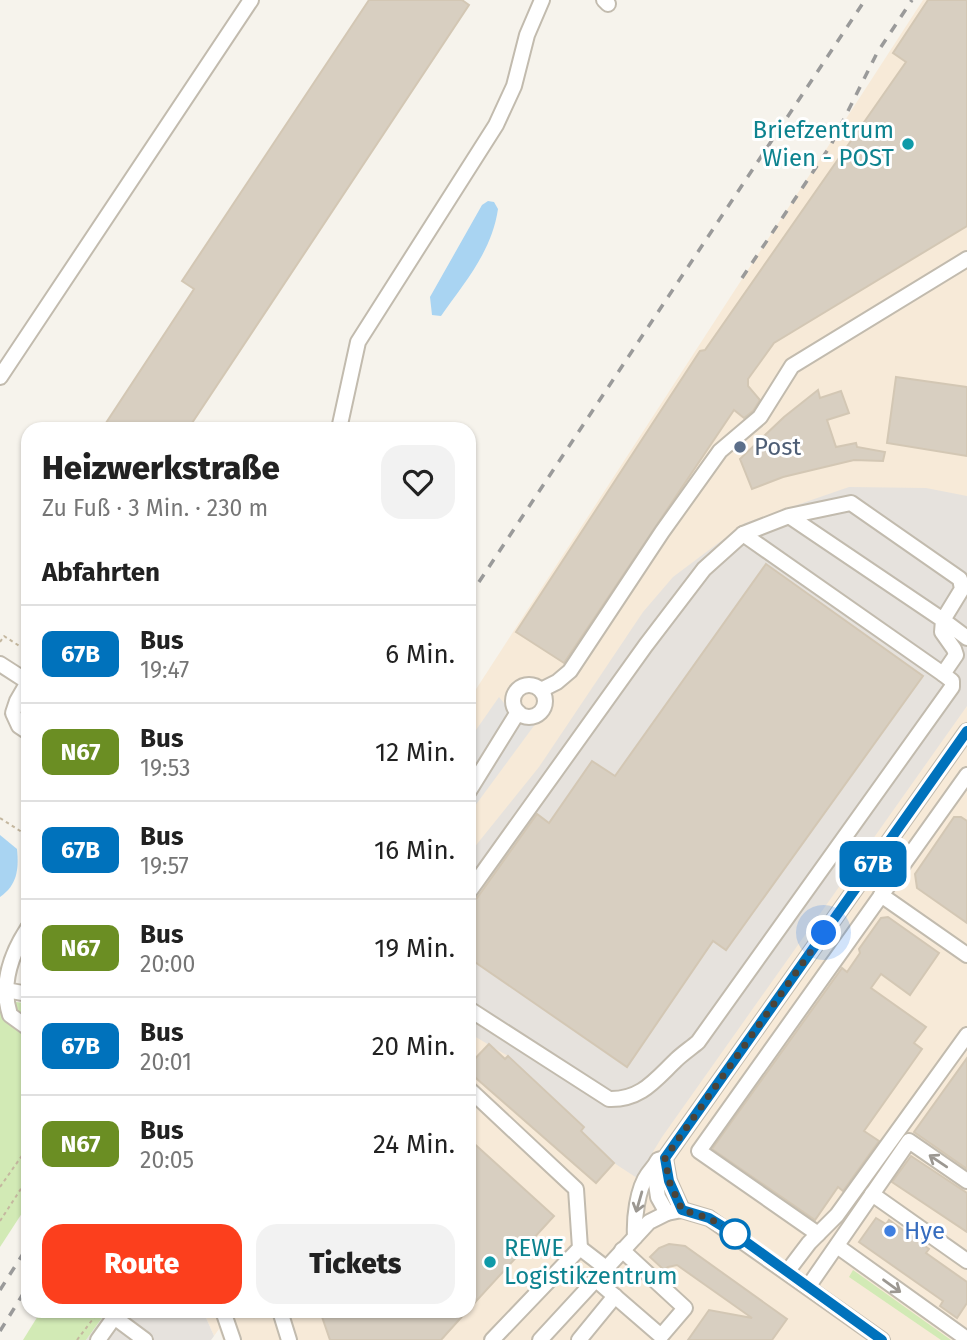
<!DOCTYPE html>
<html lang="de">
<meta charset="utf-8">
<style>
body{margin:0;font-family:"Fira Sans",sans-serif;background:#f2f2f2;color:#222;height:100vh;display:flex;flex-direction:column;font-size:26px;white-space:nowrap}
*{box-sizing:border-box;margin:0}
p{font-size:23px;color:#767676}
.icon{flex:none;width:38px;height:38px;fill:none;stroke:currentColor;stroke-width:2;stroke-linecap:round;stroke-linejoin:round}
.map{position:relative;flex:1;overflow:hidden}
.panel{position:absolute;left:21px;top:422px;width:455px;height:896px;display:flex;flex-direction:column;background:#fff;border-radius:21px;box-shadow:0 2px 5px #0004}
.panel>*{flex:none}
.badge{padding:0 14px;border-radius:10px;font-size:24px;line-height:46px}
.you{position:absolute;width:35px;height:35px;margin:-18px;border:5px solid #fff;border-radius:50%;background:#1a73e8;box-shadow:0 0 0 10px #1a73e833}
.map>.badge{position:absolute;translate:-50% -50%;box-shadow:0 0 0 4px #fff}
h2{padding:0 21px;font-size:26px;line-height:63px}
.round{display:grid;place-items:center;flex:none;width:74px;height:74px;border-radius:21px;background:#f2f2f2}
.headline{display:flex;align-items:center;justify-content:space-between;height:119px;padding:0 21px}
h1{font-size:33px;font-weight:800;line-height:52px}
.button{display:flex;gap:14px;margin-top:auto;padding:14px 21px}
.button a{flex:1;height:80px;border-radius:21px;background:#fc3f1d;color:#fff;font-size:28px;font-weight:800;line-height:80px;text-align:center}
.button a+a{background:#f2f2f2;color:#222}
ul{padding:0;list-style:none}
li{display:flex;align-items:center;gap:21px;height:98px;padding:0 21px;border-top:2px solid #e0e0e0}
li div{flex:1}
li b{display:block;font-size:26px}
li em{font-style:normal}
li .badge{min-width:77px;font-weight:700;text-align:center}
.map>svg:first-child{display:block}
.commercial{fill:#f7ead8}
.industrial{fill:#e6e2dd}
.green{fill:#d2eab5}
.parking{fill:#e5e3e0}
.water{fill:#a9d4f2}
.building{fill:#d8cfc1;stroke:#d3c7b4;stroke-width:2}
.lines{fill:none;stroke-linecap:round;stroke-linejoin:round}
.minor-casing{stroke:#c2bbae;stroke-width:18}
.path{stroke:#c4b79f;stroke-width:2;stroke-dasharray:3.5 3.5;stroke-linecap:butt}
.minor{stroke:#fff;stroke-width:14}
.rail{stroke:#9a9a9a;stroke-width:3.5;stroke-dasharray:9 9;stroke-linecap:butt}
.oneway{stroke:#9c9892}
.line-casing{stroke:#fff;stroke-width:16}
.line{stroke:#0072bc;stroke-width:10}
.walk{stroke:#4b4439;stroke-width:7;stroke-dasharray:0 12.6}
.culture-dot{fill:#0f9aa8;stroke:#fff;stroke-width:2.5}
.service-dot{fill:#5c6f8a;stroke:#fff;stroke-width:2.5}
.shop-dot{fill:#3f7fe0;stroke:#fff;stroke-width:2.5}
.stop-dot{fill:#fff;stroke:#0072bc;stroke-width:3.5}
.labels{text-anchor:middle;stroke-width:6;stroke-linejoin:round;paint-order:stroke}
.culture-label{font-size:24px;fill:#0d838f;stroke:#fff;text-anchor:end}
.service-label{font-size:24px;fill:#4e5e75;stroke:#fff;text-anchor:start}
.shop-label{font-size:24px;fill:#366cbe;stroke:#fff;text-anchor:start}
</style>
<div class="map">
<svg width="967" height="1340" viewBox="0 0 967 1340">
<rect width="100%" height="100%" fill="#f6f3ec"/>
<path class="commercial" d="M923,0H967V1340H223L219,1329L214,1336L203,1311H469V700Z"/>
<g class="industrial">
<path d="M849,487L926,488L967,496V706L662,1137L637,1178L614,1163L581,1131L584,1127L508,1056L469,1033V854L539,767L643,612L673,577L745,523Z"/>
<path d="M107,1311H203L214,1336L211,1340H86Z"/>
</g>
<g class="green">
<path d="M0,999L28,1004V1204L0,1247Z"/>
<path d="M853,1270L951,1340H941L849,1277Z"/>
<path d="M41,1311H107L86,1340H23Z"/>
</g>
<path class="parking" d="M499,697L519,721L536,723L469,814V740Z"/>
<g class="water">
<path d="M488,201L494,202L498,209C492,251 465,282 441,316L432,315L430,297L482,205Z"/>
<path d="M0,835L17,849C19,870 17,885 0,897Z"/>
</g>
<g class="building">
<path d="M369,0H462L469,5L188,429H102L194,289L182,281Z"/>
<path d="M928,0H967V226L774,343L748,379V386L760,400L753,411L744,418L734,410L564,663L516,632L700,351L705,350L906,62L893,53Z"/>
<path d="M896,377L967,387V456L887,443Z"/>
<path d="M818,390L820,398L841,391L849,413L827,420L836,447L856,443L857,447L885,452L883,461L854,460L783,477L752,489L740,459L784,417Z"/>
<path d="M766,564L923,676L726,950L713,941L627,1067L469,958V902L477,898L537,814L549,823L592,761L615,776Z"/>
<path d="M954,817H961L967,821V923L917,888L915,874Z"/>
<path d="M888,917L939,953L910,995L881,974L871,988L926,1027L914,1043L922,1049L864,1131L879,1141L843,1191L838,1187L815,1220L712,1149L842,968L847,972L860,953L859,949L881,918Z"/>
<path d="M489,1044L505,1059L508,1056L584,1127L581,1131L614,1163L596,1183L469,1072V1065Z"/>
<path d="M967,1058V1169L914,1132Z"/>
<path d="M469,1139L554,1216L469,1309Z"/>
<path d="M911,1156L967,1193V1232L892,1182Z"/>
<path d="M876,1218L886,1224L889,1220L929,1249L926,1253L967,1282V1303L957,1318L940,1306L943,1301L859,1242Z"/>
<path d="M669,1244L685,1246L787,1319L772,1340H688L709,1310L752,1318L677,1265L668,1267L664,1270L650,1257L659,1248Z"/>
<path d="M320,1311H467L441,1340H330Z"/>
</g>
<g class="lines">
<defs>
<g id="minor">
<path d="M604,0L608,4"/>
<path d="M0,377L251,0"/>
<path d="M339,429L358,342L496,125L514,86L527,35L542,0"/>
<path d="M789,516L743,534L943,674L956,655L954,649L942,632L943,620L962,589L960,579L851,503L789,516L943,620L967,638"/>
<path d="M0,664L28,682"/>
<path d="M28,682L17,701L13,713L19,726L28,732"/>
<circle cx="529" cy="701" r="16"/>
<path d="M541,690L557,682L570,671L662,532L720,451L760,417L792,366L967,259"/>
<path d="M469,791L518,712"/>
<path d="M469,892L646,645L704,569L743,534"/>
<path d="M881,895L967,955"/>
<path d="M28,928C11,954 0,984 10,1015L28,1028"/>
<path d="M0,989L28,994"/>
<path d="M469,1009L609,1099C641,1100 655,1080 676,1060C682,1054 691,1048 698,1042L952,687V681L943,674"/>
<path d="M469,1089L576,1189L580,1248L492,1340"/>
<path d="M665,1158L669,1181L682,1210"/>
<path d="M654,1170L658,1197L667,1213"/>
<path d="M872,1194L967,1261"/>
<path d="M818,1234L699,1151L967,775"/>
<path d="M635,1237C634,1219 637,1189 648,1174C652,1169 655,1166 658,1160L665,1158L967,731"/>
<path d="M837,1246L967,1339"/>
<path d="M580,1248L606,1268"/>
<path d="M787,1272L809,1243L837,1215L967,1035"/>
<path d="M595,1279L661,1336L685,1308L622,1250"/>
<path d="M808,1287L909,1141L967,1181"/>
<path d="M223,1311L233,1340"/>
<path d="M280,1311L289,1340"/>
<path d="M114,1317L145,1340"/>
<path d="M98,1340L118,1312"/>
<path d="M540,1340L649,1222L667,1213L682,1210L709,1218L882,1340"/>
<path d="M579,1340L615,1296"/>
</g>
</defs>
<use href="#minor" class="minor-casing"/>
<g class="path">
<path d="M0,642L4,636L24,649L28,643"/>
<path d="M0,818L28,836"/>
<path d="M0,1187L28,1147"/>
<path d="M0,1221L28,1178"/>
<path d="M77,1340L99,1311"/>
</g>
<use href="#minor" class="minor"/>
<g class="rail">
<path d="M742,278L831,145L877,53L912,0"/>
<path d="M469,597L865,0"/>
<path d="M0,1290L28,1246"/>
<path d="M0,1331L28,1286"/>
</g>
</g>
<defs><path id="oneway-shaft" d="M-6 0H5M1.5-3L5.5 0L1.5 3" fill="none" stroke-width="1.6" stroke-linecap="round" stroke-linejoin="round" transform="scale(1.75)"/></defs>
<g class="oneway">
<use href="#oneway-shaft" transform="translate(938 1161) rotate(-146)"/>
<use href="#oneway-shaft" transform="translate(639 1202) rotate(106)"/>
<use href="#oneway-shaft" transform="translate(892 1286) rotate(36)"/>
</g>
<g class="lines">
<defs>
<path id="line" d="M882,1340L735,1234L709,1218L682,1210L669,1181L665,1158L967,731"/>
</defs>
<use href="#line" class="line-casing"/>
<use href="#line" class="line"/>
<path class="walk" d="M735,1234L709,1218L682,1210L669,1181L665,1158L824,933"/>
</g>
<g class="culture-dot">
<circle cx="908" cy="144" r="7"/>
<circle cx="490" cy="1262" r="7"/>
</g>
<circle class="service-dot" cx="740" cy="447" r="7"/>
<circle class="shop-dot" cx="890" cy="1231" r="7"/>
<circle class="stop-dot" cx="735" cy="1234" r="14"/>
<g class="labels">
<g class="culture-label">
<text x="894" y="138">Briefzentrum<tspan x="894" dy="28">Wien - POST</tspan></text>
<text x="504" y="1256" text-anchor="start">REWE<tspan x="504" dy="28">Logistikzentrum</tspan></text>
</g>
<g class="service-label">
<text x="754" y="455">Post</text>
</g>
<g class="shop-label">
<text x="904" y="1239">Hye</text>
</g>
</g>
</svg>
<div class="you" style="left:824px;top:933px"></div>
<b class="badge" style="left:873px;top:864px;background:#0072bc;color:#fff">67B</b>
<section class="panel">
<div class="headline"><div><h1>Heizwerkstraße</h1><p>Zu Fuß · 3 Min. · 230 m</p></div><a class="round"><svg class="icon" aria-label="heart" viewBox="0 0 24 24"><path d="M12 20l-8-8c-3-5 5-10 8-4 3-6 11-1 8 4z"/></svg></a></div>
<h2>Abfahrten</h2>
<ul>
<li><span class="badge" style="background:#0072bc;color:#fff">67B</span><div><b>Bus</b><p>19:47</p></div><em>6 Min.</em></li>
<li><span class="badge" style="background:#6b8e23;color:#fff">N67</span><div><b>Bus</b><p>19:53</p></div><em>12 Min.</em></li>
<li><span class="badge" style="background:#0072bc;color:#fff">67B</span><div><b>Bus</b><p>19:57</p></div><em>16 Min.</em></li>
<li><span class="badge" style="background:#6b8e23;color:#fff">N67</span><div><b>Bus</b><p>20:00</p></div><em>19 Min.</em></li>
<li><span class="badge" style="background:#0072bc;color:#fff">67B</span><div><b>Bus</b><p>20:01</p></div><em>20 Min.</em></li>
<li><span class="badge" style="background:#6b8e23;color:#fff">N67</span><div><b>Bus</b><p>20:05</p></div><em>24 Min.</em></li>
</ul>
<div class="button"><a>Route</a><a>Tickets</a></div>
</section>
</div>
